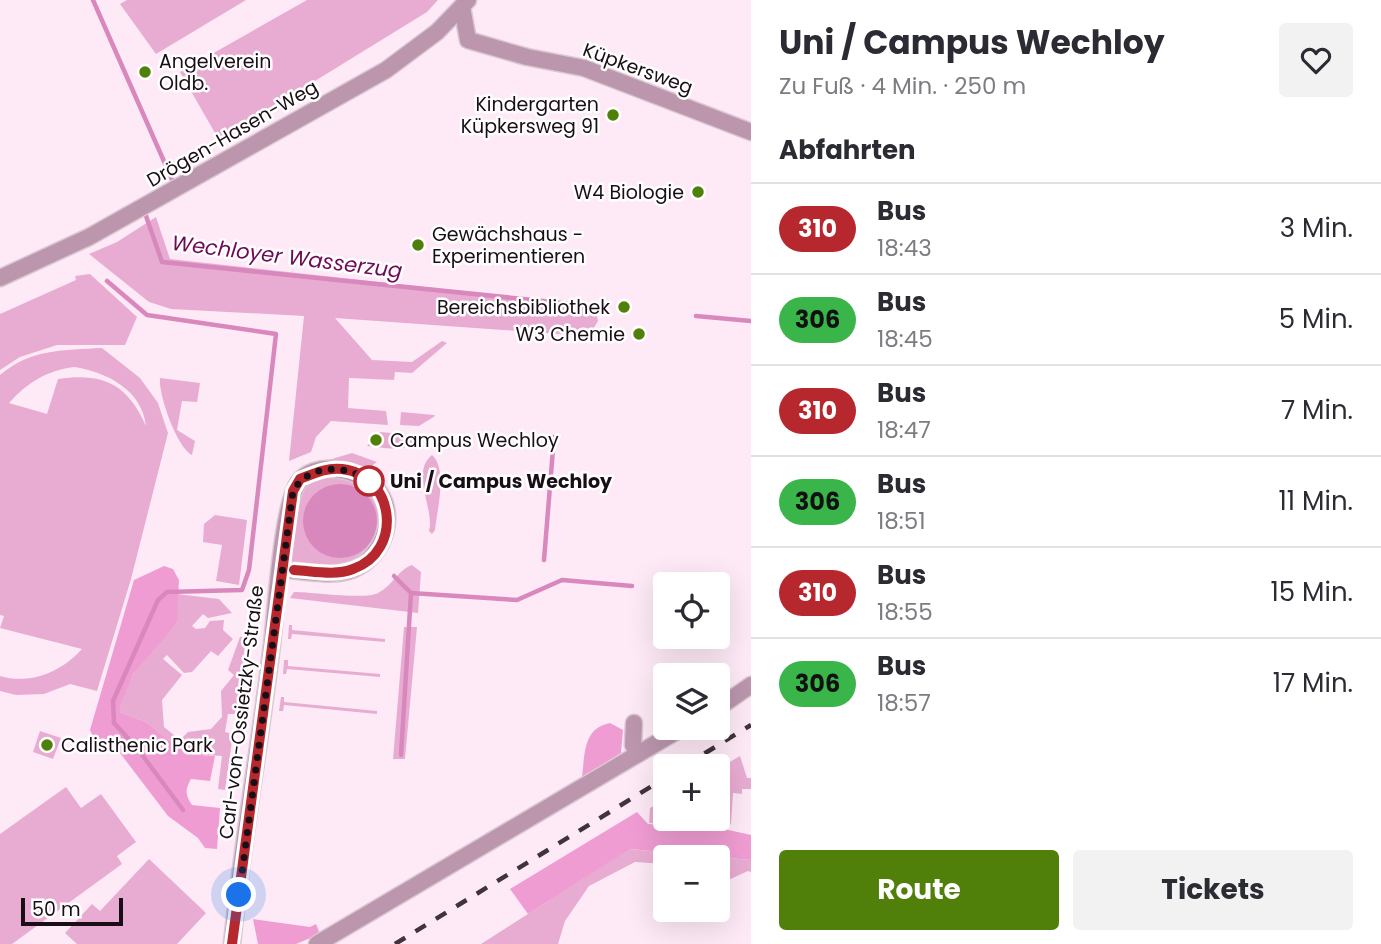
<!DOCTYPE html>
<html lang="de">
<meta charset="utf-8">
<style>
body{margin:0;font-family:Poppins,sans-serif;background:#f2f2f3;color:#2b2b33;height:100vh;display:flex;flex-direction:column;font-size:26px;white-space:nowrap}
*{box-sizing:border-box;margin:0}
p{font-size:23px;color:#7c7c81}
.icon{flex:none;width:38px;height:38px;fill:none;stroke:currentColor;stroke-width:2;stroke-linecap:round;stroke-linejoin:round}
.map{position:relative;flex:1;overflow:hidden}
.details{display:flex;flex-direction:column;background:#fff;width:630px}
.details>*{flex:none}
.badge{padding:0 14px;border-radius:23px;font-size:24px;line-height:46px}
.fabs{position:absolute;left:653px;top:572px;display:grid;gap:14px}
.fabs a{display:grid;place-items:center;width:77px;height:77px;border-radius:7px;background:#fff;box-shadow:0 7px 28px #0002;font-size:35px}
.scale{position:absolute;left:21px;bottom:18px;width:102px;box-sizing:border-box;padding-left:7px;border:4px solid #190e15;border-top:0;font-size:19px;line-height:24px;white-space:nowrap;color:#190e15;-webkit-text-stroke:5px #fefefe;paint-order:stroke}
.you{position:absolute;width:35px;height:35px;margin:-18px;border:5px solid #fff;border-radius:50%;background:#1a73e8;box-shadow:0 0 0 10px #1a73e833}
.map>.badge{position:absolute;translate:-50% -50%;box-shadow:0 0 0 4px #fff}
h2{padding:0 28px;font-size:26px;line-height:63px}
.round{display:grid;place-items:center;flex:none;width:74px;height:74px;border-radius:7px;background:#f2f2f3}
.head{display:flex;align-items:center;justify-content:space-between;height:119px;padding:0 28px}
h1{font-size:33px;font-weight:700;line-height:52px}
.action{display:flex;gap:14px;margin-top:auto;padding:14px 28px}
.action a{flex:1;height:80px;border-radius:7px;background:#507f0a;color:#fff;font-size:28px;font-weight:700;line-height:80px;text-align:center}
.action a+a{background:#f2f2f3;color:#2b2b33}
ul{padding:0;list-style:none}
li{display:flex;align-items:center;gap:21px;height:91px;padding:0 28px;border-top:2px solid #e1e1e2}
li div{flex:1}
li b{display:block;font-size:26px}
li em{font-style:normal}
li .badge{min-width:77px;font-weight:700;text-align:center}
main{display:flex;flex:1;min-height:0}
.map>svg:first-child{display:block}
.green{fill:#e8acd2;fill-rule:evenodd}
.forest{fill:#ef9cd2}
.water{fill:#d988bd}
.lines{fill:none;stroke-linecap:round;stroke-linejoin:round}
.stream{stroke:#d988bd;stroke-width:4.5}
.minor-casing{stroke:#d9c7d2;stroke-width:19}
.minor{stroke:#bb96ad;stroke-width:16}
.rail{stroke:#40343c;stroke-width:4.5;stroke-dasharray:12 12;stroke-linecap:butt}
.line-casing{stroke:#fff;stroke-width:16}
.line{stroke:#b7282e;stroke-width:10}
.walk{stroke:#190e15;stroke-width:7;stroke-dasharray:0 12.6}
.poi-dot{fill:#507f0a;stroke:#fefefe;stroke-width:2.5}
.stop-dot{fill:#fff;stroke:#b7282e;stroke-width:3.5}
.labels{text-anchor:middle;stroke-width:5;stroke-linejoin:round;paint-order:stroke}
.poi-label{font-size:19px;fill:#190e15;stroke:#fefefe;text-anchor:start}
.street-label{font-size:19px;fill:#190e15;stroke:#fefefe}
.stop-label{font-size:19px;font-weight:bold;fill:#190e15;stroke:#fefefe;text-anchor:start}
.water-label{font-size:21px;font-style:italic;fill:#6e0a56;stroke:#fefefe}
</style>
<main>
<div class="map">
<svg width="751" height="944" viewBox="0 0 751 944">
<rect width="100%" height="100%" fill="#feeaf6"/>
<g class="green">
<path d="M127,0H246L156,54L120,4Z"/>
<path d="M307,0H438L427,12L219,140L180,72Z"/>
<path d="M156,217L170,259L595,306L598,321L589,336L335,318L372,360L412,362L442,341L447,343L412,373L395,372L394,380L349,378L348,408L386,411L388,425L331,421L316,437L311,452L289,461L304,316L171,309L149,302L89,254L117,242Z"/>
<path d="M90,274L137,317L125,345H57L20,357L0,370V314L76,280L75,276Z"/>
<path d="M102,348L140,378L158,403L168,433L131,579L97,691L70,684L44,694L16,695L0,691V676C31,685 61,672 82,649L0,628L4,616L0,615V375C30,349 64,350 102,348ZM74,367C107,372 142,390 146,426C128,385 104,372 58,379L47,414L9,403C28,382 46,371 74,367Z"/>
<path d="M160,378L200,383L197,402L182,401L177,430L195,441L192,455C177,448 158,394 160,378Z"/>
<path d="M401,412L434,415L435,416L419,426L400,425Z"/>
<path d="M380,432L404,434L418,441C406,452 383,448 367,446Z"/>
<path d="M352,453L377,462L370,467L341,463L308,466Z"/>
<path d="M432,455C448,469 437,510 435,530L432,534L429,531C435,511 410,472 432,455Z"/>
<path d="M323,470L371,482L388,522L354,569H280L293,491Z"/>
<path d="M215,515L247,520L239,585L216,581L222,545L203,542L204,524Z"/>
<path d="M412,565L421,572L418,613L290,598L294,592C312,592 366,600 378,593C392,586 398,570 412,565Z"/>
<path d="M177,594L219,599L232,613L208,618L203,614L192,626L196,629L205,628L210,621L224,620L223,630L233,639L218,656L211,651L192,672L184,673L167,655L163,659L182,675L162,700L164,727L180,740L188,732L211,729L222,717L221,691L234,675L228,670L240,637H246L236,714H228L225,732L233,734L225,790L218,789L222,756L187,754L146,722L120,712C121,677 155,648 177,623Z"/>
<path d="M289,625H292V630L385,639V642L292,634L291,639H288Z"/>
<path d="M404,627H417L405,759H393Z"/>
<path d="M284,660H288V666L380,674V677L287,669L286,674H283Z"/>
<path d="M281,697H284V702L377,711V714L284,705L283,711H279Z"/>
<path d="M40,731L61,738L53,759L33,752Z"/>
<path d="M740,756L747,778H751V789H742V794L733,793L731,824L724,829L649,823L650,808L665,800V819H718V769Z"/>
<path d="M66,787L81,808L101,794L136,842L117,856L122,864L12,944H0V834Z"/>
<path d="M629,849L751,860V872L748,871L726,881L718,866V858H665V864L635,862L589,886L565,921L558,944H481Z"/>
<path d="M149,859L206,913L177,944H77L65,933L92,904L100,911Z"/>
</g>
<g class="forest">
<path d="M164,566L173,569L179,580L177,623L133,674L121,703L120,712L146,722L187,754L215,756L210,781L191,779C185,789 185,795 192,805L220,808L217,849L205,848L198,838L168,816L120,753L110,747L97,746L90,730L134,580Z"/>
<path d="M610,723L623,730L621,753L582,777C585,754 583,728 610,723Z"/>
<path d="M637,812L648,824L724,829L751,835V860L630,849L528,914L510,889Z"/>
<path d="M253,919L310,927L316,924L320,934L296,944H258Z"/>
</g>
<circle class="water" cx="340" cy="521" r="37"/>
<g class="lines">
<g class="stream">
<path d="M93,0L174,184"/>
<path d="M145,213L162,262L582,305"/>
<path d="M107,281L147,315L276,334L249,570L242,590L167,592L158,600L113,701L114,723L137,748L183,810"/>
<path d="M696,316L751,321"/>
<path d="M544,560L554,437"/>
<path d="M394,576L411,593L401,755"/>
<path d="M411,593L517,600L562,580L632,586"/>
</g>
<defs>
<g id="minor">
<path d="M462,7L468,40L527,57L584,68L751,132"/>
<path d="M0,278L89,237L386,70L437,32L468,0"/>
<path d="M718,708L751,685"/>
<path d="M638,754L682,728"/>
<path d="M232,944C242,844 260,744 272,644C276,610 282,507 298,483C313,460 357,468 374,486C399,511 386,555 354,569C334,578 302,571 280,569"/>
<path d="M317,944L638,754L633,745L634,723"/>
</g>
</defs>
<use href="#minor" class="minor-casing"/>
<use href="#minor" class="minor"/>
<g class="rail">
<path d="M684,766L751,725"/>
<path d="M395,944L665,778"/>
</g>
</g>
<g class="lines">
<defs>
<path id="line" d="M232,944L293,491L300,479C313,474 327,467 342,469C395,475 404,551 353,569C335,576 313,571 294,570"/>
</defs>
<use href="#line" class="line-casing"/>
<use href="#line" class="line"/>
<path class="walk" d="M239,895L293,491C310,462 347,465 371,482L369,481"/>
</g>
<g class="poi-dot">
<circle cx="145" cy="72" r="7"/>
<circle cx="613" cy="115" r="7"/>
<circle cx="698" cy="192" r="7"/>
<circle cx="418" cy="245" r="7"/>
<circle cx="624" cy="307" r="7"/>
<circle cx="639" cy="334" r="7"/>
<circle cx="376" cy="440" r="7"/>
<circle cx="47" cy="745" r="7"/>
</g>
<circle class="stop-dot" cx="369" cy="481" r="14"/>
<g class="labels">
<g class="poi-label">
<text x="159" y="68">Angelverein<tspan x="159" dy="22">Oldb.</tspan></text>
<text x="599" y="111" text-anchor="end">Kindergarten<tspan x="599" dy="22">Küpkersweg 91</tspan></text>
<text x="684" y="199" text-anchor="end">W4 Biologie</text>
<text x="432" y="241">Gewächshaus -<tspan x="432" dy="22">Experimentieren</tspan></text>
<text x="610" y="314" text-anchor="end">Bereichsbibliothek</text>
<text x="625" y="341" text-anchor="end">W3 Chemie</text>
<text x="390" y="447">Campus Wechloy</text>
<text x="61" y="752">Calisthenic Park</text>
</g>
<g class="street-label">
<text transform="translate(638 68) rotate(20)" y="7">Küpkersweg</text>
<text transform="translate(232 133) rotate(-30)" y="7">Drögen-Hasen-Weg</text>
<text transform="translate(241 712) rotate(-83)" y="7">Carl-von-Ossietzky-Straße</text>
</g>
<g class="stop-label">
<text x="390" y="488">Uni / Campus Wechloy</text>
</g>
<g class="water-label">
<text transform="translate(287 257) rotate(7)" y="7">Wechloyer Wasserzug</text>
</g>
</g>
</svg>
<div class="fabs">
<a><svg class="icon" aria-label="locate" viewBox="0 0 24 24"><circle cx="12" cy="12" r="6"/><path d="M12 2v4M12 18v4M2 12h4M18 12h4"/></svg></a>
<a><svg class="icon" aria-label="layers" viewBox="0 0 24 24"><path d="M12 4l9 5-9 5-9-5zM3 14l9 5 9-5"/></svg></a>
<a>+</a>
<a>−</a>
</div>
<div class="scale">50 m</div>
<div class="you" style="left:239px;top:895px"></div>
</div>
<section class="details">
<div class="head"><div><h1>Uni / Campus Wechloy</h1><p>Zu Fuß · 4 Min. · 250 m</p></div><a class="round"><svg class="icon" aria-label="heart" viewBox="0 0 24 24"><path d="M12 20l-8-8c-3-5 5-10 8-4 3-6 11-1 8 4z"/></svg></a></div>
<h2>Abfahrten</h2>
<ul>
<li><span class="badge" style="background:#b7282e;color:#fff">310</span><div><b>Bus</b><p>18:43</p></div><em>3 Min.</em></li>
<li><span class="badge" style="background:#3ab54a;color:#111">306</span><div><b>Bus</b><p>18:45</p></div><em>5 Min.</em></li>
<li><span class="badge" style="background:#b7282e;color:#fff">310</span><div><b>Bus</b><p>18:47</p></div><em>7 Min.</em></li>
<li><span class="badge" style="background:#3ab54a;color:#111">306</span><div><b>Bus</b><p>18:51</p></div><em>11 Min.</em></li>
<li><span class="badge" style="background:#b7282e;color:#fff">310</span><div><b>Bus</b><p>18:55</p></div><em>15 Min.</em></li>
<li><span class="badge" style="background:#3ab54a;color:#111">306</span><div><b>Bus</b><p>18:57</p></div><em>17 Min.</em></li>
</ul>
<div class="action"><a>Route</a><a>Tickets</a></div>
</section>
</main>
